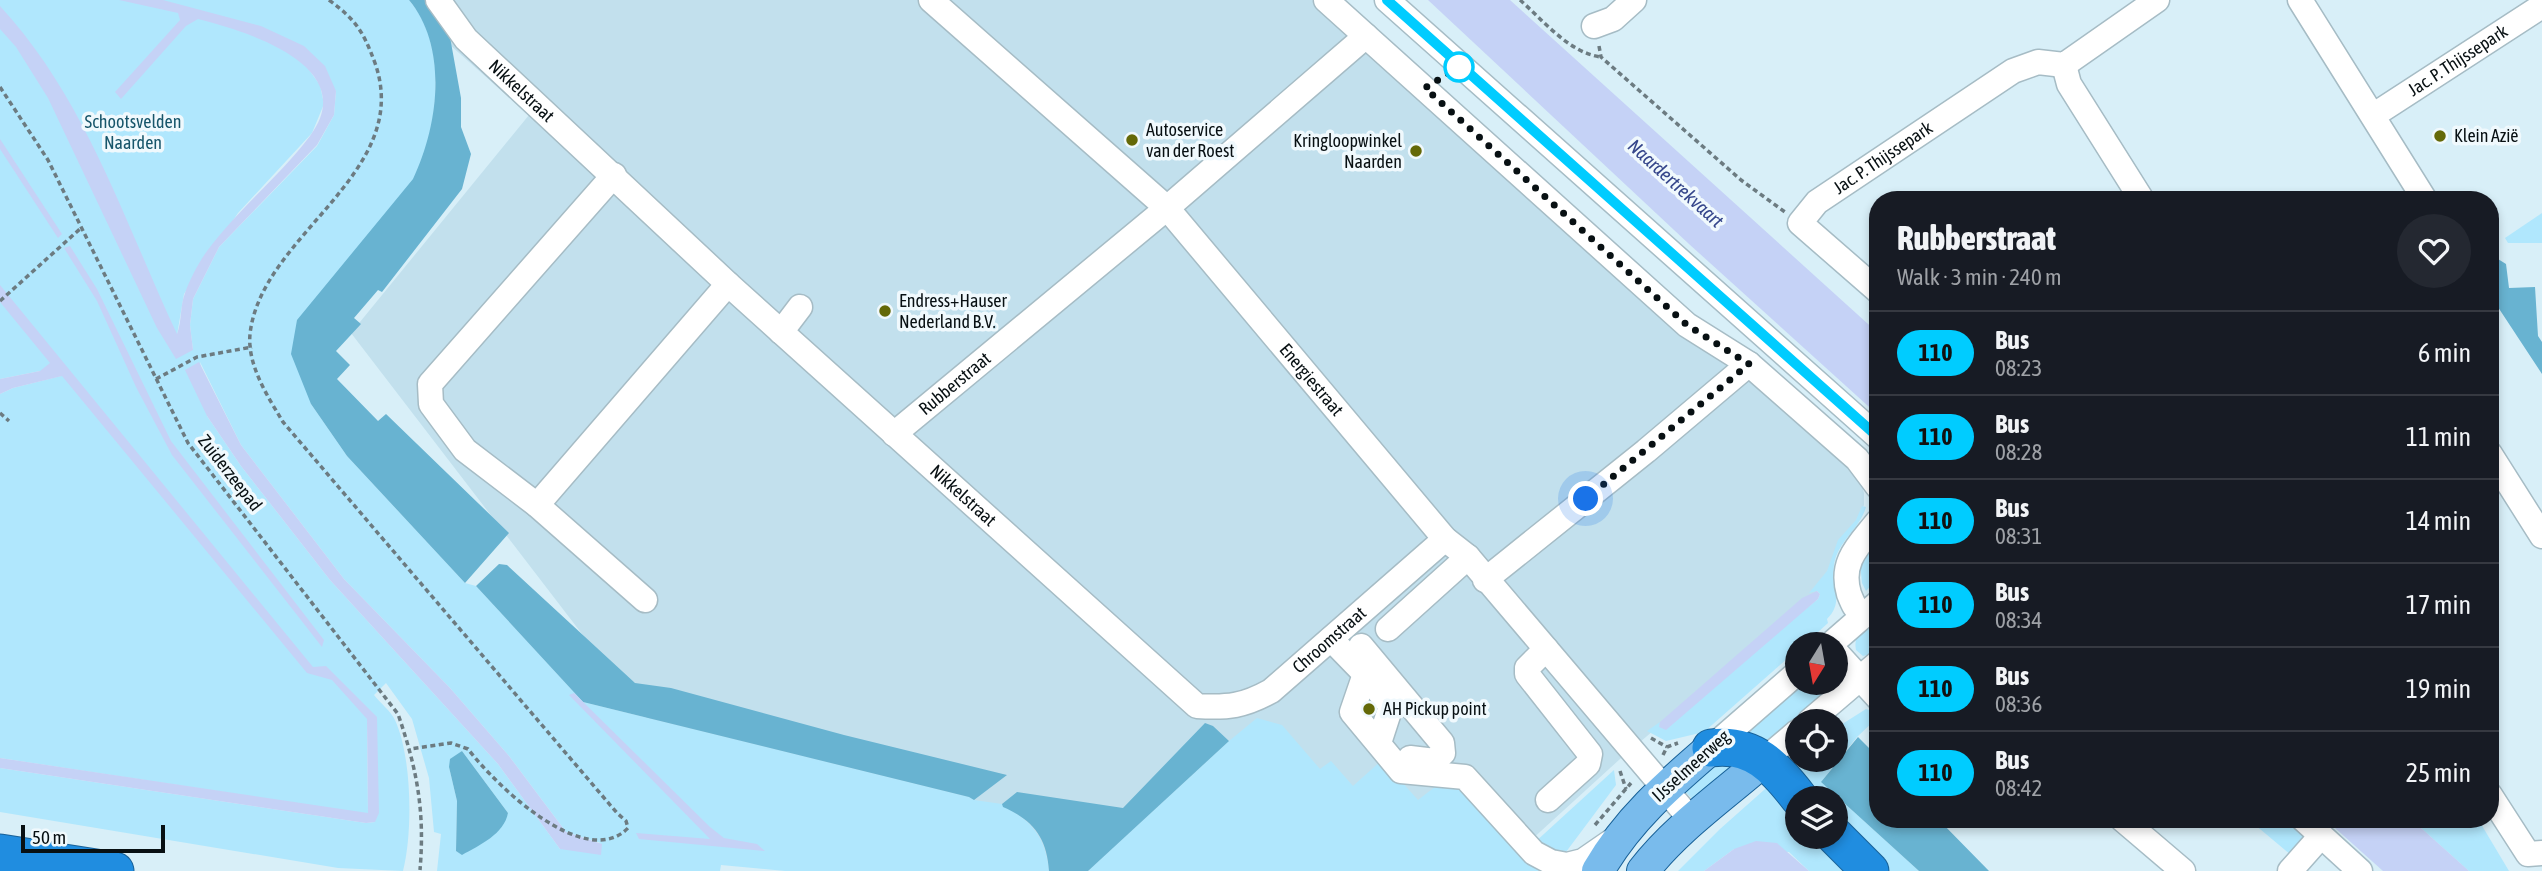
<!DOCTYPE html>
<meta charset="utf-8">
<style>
body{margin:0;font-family:"Asap Condensed",sans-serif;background:#242831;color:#f1f3f6;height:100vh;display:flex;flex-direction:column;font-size:26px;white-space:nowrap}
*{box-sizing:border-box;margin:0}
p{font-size:23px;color:#9ea1a6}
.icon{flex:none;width:38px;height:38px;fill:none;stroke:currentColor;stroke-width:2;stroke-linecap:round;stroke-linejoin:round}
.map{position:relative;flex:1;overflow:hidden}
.drawer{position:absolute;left:1869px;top:191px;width:630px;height:637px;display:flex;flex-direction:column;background:#171b24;border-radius:28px;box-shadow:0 4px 10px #0003}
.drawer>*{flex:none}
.badge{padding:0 14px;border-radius:23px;font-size:24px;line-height:46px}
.needle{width:46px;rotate:191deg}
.tools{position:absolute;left:1785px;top:632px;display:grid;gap:14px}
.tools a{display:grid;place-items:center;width:63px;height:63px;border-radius:50%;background:#171b24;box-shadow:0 4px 10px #0003;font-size:35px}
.scale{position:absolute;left:21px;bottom:18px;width:144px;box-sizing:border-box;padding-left:7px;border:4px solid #081013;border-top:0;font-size:19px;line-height:24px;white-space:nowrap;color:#081013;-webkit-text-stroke:5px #f0f9fd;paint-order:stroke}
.you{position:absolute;width:35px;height:35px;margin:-18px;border:5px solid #fff;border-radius:50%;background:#1a73e8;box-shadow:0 0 0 10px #1a73e833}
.map>.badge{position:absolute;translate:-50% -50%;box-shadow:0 0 0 4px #fff}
.round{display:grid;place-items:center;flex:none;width:74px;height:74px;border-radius:37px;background:#242831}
.headline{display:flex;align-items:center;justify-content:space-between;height:119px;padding:0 28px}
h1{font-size:33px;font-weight:800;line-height:52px}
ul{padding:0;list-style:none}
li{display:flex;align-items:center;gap:21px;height:84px;padding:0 28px;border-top:2px solid #363941}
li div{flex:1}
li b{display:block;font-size:26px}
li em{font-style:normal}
li .badge{min-width:77px;font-weight:700;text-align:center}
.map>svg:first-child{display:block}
.built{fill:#c2e0ed}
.green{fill:#b0e7fd;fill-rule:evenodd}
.forest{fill:#68b3d1}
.water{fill:#c5d2f6}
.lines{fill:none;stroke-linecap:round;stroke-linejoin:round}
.minor-casing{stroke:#a6bcc5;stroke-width:27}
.major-casing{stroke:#186198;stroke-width:34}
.highway-casing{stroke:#186198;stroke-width:39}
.path{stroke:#6c7b81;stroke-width:3.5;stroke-dasharray:5 3.5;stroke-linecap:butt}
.minor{stroke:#fff;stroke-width:24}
.major{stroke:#79bbec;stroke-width:32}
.highway{stroke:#208de0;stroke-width:37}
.line-casing{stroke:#fff;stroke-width:16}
.line{stroke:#0cf;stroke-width:10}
.walk{stroke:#081013;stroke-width:7;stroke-dasharray:0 12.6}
.stop-dot{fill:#fff;stroke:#0cf;stroke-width:3.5}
.poi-dot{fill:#646908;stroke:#f0f9fd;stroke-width:2.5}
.labels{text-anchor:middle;stroke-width:7;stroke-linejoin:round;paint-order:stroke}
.street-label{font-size:18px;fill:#081013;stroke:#f0f9fd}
.park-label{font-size:18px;fill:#18566b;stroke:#f0f9fd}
.poi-label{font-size:18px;fill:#081013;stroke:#f0f9fd;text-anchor:start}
.water-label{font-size:19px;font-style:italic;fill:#35468b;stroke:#f0f9fd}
</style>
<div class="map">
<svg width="2542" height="871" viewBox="0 0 2542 871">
<rect width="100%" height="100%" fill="#d8eff8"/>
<path class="built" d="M423,0H1312L1379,61L1748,375L1860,479L1864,493V505L1854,525L1837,546L1821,588L1620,759L1497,871H1035L734,832L351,333L529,115L450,45Z"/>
<g class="green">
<path d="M0,0H409C444,41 438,100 427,149C422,170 403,201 393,222C366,283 338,343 311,404L347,456L465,583L476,586L583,702L969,797L974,800L1002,804L1004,807C1032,820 1046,839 1049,871H785L721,865L720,871H437L441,834L434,832L429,778L412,719L386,683L374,695C380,703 391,711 395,720C412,757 413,832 403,871L338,868L0,812V768L366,823L375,822L367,719L368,814L0,758V394L13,388L61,376L40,371L0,379ZM307,67L336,91L334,115L317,146L219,247L193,299L190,325L193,350L177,335L184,294L238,213L312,133L324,104L320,85ZM200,362L241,445L344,579L450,688L509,756L566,832L601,843L560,849L498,764L330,580L241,466L207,416ZM462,751L508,813C500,835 481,844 462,854L456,851L457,801L449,767Z"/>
<path d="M2542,213V243H2508L2505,238Z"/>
<path d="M1862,506L1866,507C1860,528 1841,539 1835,560C1829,582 1846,601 1827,619L1828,623L1805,644H1797V650L1704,732L1666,741L1647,731L1660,722L1659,727L1818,599L1820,594L1817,591L1809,593L1827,571L1838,540L1856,520Z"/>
<path d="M1878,538V578L1866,591L1862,583L1860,563Z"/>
<path d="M1878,613V652L1863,656L1856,650C1853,632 1866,624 1878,613Z"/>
<path d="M1836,673L1845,681L1763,752L1731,741L1797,682H1836Z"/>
<path d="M1866,709L1878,713V717L1857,737L1821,782L1919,871H1890L1836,819V798H1816L1796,769L1795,762L1798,760H1836V728Z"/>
<path d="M1257,718L1282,725L1320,769L1331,761L1353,786L1382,760L1418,800L1440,783L1462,784L1556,871H1088L1229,741Z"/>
<path d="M1715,756L1753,762L1711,798L1692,799L1685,791Z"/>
<path d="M1614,770L1616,785L1563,856L1533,844Z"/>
<path d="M1773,782L1797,808V836L1828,837L1863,871H1809L1789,852L1734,849L1704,871H1678L1720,829Z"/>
<path d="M2248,819H2293L2305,830L2304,840L2291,855Z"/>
<path d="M2411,819H2478L2509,871H2469Z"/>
</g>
<g class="forest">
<path d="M409,0H428L450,37L461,98V127L471,154L462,189L382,292L378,290L354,318L361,324L336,351L350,365L337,379L378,421L386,414L509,533L465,583L347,456L311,404L291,354L297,320L413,179C438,127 449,48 409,0Z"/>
<path d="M2490,254L2506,264L2509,288L2535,287L2538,336L2542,342V374L2490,295Z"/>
<path d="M499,564L507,565L635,683L671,688L844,735L1007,775L974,800L969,797L583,702L476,586Z"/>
<path d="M1205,723L1213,726L1229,741L1088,871H1049C1047,838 1033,820 1003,807L1002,804L1017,792L1123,808Z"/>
<path d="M1858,737L1878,757V819H1938L1989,871H1919L1821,782Z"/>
<path d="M462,751L508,813C504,834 480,845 462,855L456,851L457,801L449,767L450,759Z"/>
</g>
<g class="water">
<path d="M119,0H163L261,26L304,46L325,66L336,91L334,115L317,145L219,247L193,299L190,325L193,350L176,359L157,328L48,98L16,47L0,29V6C86,99 124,221 177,334C182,321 180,306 185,293C190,279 199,262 207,251C238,209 279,177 310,136C362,66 246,31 198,19L186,26L121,99L115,92L180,20L178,13Z"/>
<path d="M1428,0H1510L1878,333V415L1689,244Z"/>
<path d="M0,139L62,234L58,238L0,149Z"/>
<path d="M70,246L97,289L171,441L324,640L322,647L172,455L136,387L97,301L64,248Z"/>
<path d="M0,285L313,667L326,666L377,717L379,813L375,822L366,823L0,768V758L368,813L367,719L332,680L307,673L62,376L13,388L0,394V379L40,371L50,363L0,302Z"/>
<path d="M199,362L241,445L344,579L450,688L509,756L566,832L602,844L601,855L560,849L498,764L330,580L241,466L207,416L185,370Z"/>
<path d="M1817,591L1820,594L1818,599L1666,730L1659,727L1660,722L1802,598Z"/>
<path d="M574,693L710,827L724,838L757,844L765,851L639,839L636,833L710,839L569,695Z"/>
<path d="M2325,819H2411L2469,871H2383Z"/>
<path d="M1756,841L1777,843L1809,871H1704L1734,849Z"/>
</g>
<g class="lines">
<defs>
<g id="minor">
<path id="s1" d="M438,0L466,39L728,284L1197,706C1228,708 1244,706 1271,691L1445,539"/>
<path id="s2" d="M931,0L1167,208L1445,539L1468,557L1693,822"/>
<path d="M1326,0L1687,325L1749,364L1857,459L1878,487"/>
<path d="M1387,0L1878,437"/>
<path d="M2300,0L2425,200"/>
<path d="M1594,26L1613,19L1634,0"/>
<path d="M2064,65L2069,84L2142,200"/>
<path id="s3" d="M2374,115L2542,6"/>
<path d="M614,175L430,384L431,404L465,450L537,505L728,284"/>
<path id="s4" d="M1878,291L1800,223L1817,202L2013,71L2038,62L2064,65L2157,0"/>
<path d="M781,332L800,307"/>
<path id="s5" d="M894,434L1167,208L1366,36"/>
<path d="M2490,454L2542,536"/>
<path d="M537,505L645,600"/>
<path d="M1485,580L1646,451L1749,364"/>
<path d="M1863,616C1855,609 1853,604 1849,594C1839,561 1860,544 1878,521"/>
<path d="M1388,629L1468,557"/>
<path d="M1331,639L1365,674L1352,712L1401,771L1465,777L1534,853L1551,862L1567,865L1583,861L1612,841"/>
<path d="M1831,644L1878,603"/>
<path d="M1361,646L1442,743L1443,753L1435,761L1410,758"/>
<path d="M1546,649L1527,668V674L1590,754L1588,764L1548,800"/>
<path d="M1836,652L1878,698"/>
<path d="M1372,683L1391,706L1379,743"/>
<path d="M1810,721L1878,663"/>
<path d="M1711,748L1797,673"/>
<path d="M1764,760L1797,732"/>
<path d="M2490,795L2528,854L2542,853"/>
<path d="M2122,819L2183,871"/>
<path d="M2303,819L2360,871"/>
<path d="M2290,871L2321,836"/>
</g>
<g id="major">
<path d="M1598,871C1627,820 1668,785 1711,748"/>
<path d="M1643,871C1676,828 1724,795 1764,760"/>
</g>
<g id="highway">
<path d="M1711,748C1753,742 1776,768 1799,798"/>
<path d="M1835,836L1870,871"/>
<path d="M0,853L115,871"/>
</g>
</defs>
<use href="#minor" class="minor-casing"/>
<use href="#major" class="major-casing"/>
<use href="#highway" class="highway-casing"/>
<g class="path">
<path d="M329,0C356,20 363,31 375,63C414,174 261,234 250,334C247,365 268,397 283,422L617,813L626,821L628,828C586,871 498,788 468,749L451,743L410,749"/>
<path d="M1520,0C1543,20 1569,53 1601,57"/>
<path d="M1599,46L1601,57L1741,180L1785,212"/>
<path d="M0,87L48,160L188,443L398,714C417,769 425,811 420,870"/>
<path d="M0,301L81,228"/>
<path d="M156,379L197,357L252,347"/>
<path d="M0,413L9,421"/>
<path d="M1651,738L1667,747"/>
<path d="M1663,755L1667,747L1678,743"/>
<path d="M1620,771L1626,789"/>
<path d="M1595,825L1631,783"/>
</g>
<use href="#minor" class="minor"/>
<use href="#major" class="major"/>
<use href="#highway" class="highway"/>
</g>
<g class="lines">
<defs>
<path id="line" d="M1387,0L1878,437"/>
</defs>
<use href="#line" class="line-casing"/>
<use href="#line" class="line"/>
<path class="walk" d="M1459,67L1425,88L1687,325L1749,364L1586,499"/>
</g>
<circle class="stop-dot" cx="1459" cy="67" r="14"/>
<g class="poi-dot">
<circle cx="2440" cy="136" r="7"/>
<circle cx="1132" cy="140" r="7"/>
<circle cx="1416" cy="151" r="7"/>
<circle cx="885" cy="311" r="7"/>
<circle cx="1369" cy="709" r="7"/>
</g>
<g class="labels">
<g class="street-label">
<text dy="6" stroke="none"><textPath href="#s3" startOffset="100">Jac. P. Thijssepark</textPath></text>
<text dy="6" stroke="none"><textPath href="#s1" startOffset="124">Nikkelstraat</textPath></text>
<text dy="6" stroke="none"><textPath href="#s4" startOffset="210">Jac. P. Thijssepark</textPath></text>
<text dy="6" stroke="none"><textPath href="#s2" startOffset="539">Energiestraat</textPath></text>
<text dy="6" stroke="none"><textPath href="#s5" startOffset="79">Rubberstraat</textPath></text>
<text transform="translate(230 473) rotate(52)" y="6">Zuiderzeepad</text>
<text dy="6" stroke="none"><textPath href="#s1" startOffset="723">Nikkelstraat</textPath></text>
<text dy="6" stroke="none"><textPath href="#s1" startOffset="1192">Chroomstraat</textPath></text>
<text transform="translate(1691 766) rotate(-42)" y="6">IJsselmeerweg</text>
</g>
<g class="park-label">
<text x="133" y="128">Schootsvelden<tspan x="133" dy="21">Naarden</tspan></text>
</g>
<g class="poi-label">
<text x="1146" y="136">Autoservice<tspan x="1146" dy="21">van der Roest</tspan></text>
<text x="2454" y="142">Klein Azië</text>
<text x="1402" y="147" text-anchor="end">Kringloopwinkel<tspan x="1402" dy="21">Naarden</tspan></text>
<text x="899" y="307">Endress+Hauser<tspan x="899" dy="21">Nederland B.V.</tspan></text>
<text x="1383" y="715">AH Pickup point</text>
</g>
<g class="water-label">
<text transform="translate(1676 183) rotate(42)" y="7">Naardertrekvaart</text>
</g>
</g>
</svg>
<div class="tools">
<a><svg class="needle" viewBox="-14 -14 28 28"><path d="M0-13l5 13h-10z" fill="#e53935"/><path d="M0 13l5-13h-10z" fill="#9ea1a6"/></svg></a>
<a><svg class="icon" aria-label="locate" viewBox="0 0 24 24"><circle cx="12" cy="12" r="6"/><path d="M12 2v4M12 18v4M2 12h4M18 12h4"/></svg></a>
<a><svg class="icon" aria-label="layers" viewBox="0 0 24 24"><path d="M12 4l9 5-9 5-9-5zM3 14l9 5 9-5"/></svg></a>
</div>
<div class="scale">50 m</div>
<div class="you" style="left:1586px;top:499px"></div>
<section class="drawer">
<div class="headline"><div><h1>Rubberstraat</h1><p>Walk · 3 min · 240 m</p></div><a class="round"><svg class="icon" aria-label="heart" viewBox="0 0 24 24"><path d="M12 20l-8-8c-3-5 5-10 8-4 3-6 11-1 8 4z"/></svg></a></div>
<ul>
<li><span class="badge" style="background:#0cf;color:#111">110</span><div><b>Bus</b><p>08:23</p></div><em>6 min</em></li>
<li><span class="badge" style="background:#0cf;color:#111">110</span><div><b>Bus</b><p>08:28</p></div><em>11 min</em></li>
<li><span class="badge" style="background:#0cf;color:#111">110</span><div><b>Bus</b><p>08:31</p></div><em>14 min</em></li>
<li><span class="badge" style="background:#0cf;color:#111">110</span><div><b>Bus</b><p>08:34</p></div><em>17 min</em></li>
<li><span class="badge" style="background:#0cf;color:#111">110</span><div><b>Bus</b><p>08:36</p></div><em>19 min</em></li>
<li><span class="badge" style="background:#0cf;color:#111">110</span><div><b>Bus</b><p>08:42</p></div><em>25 min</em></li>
</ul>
</section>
</div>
